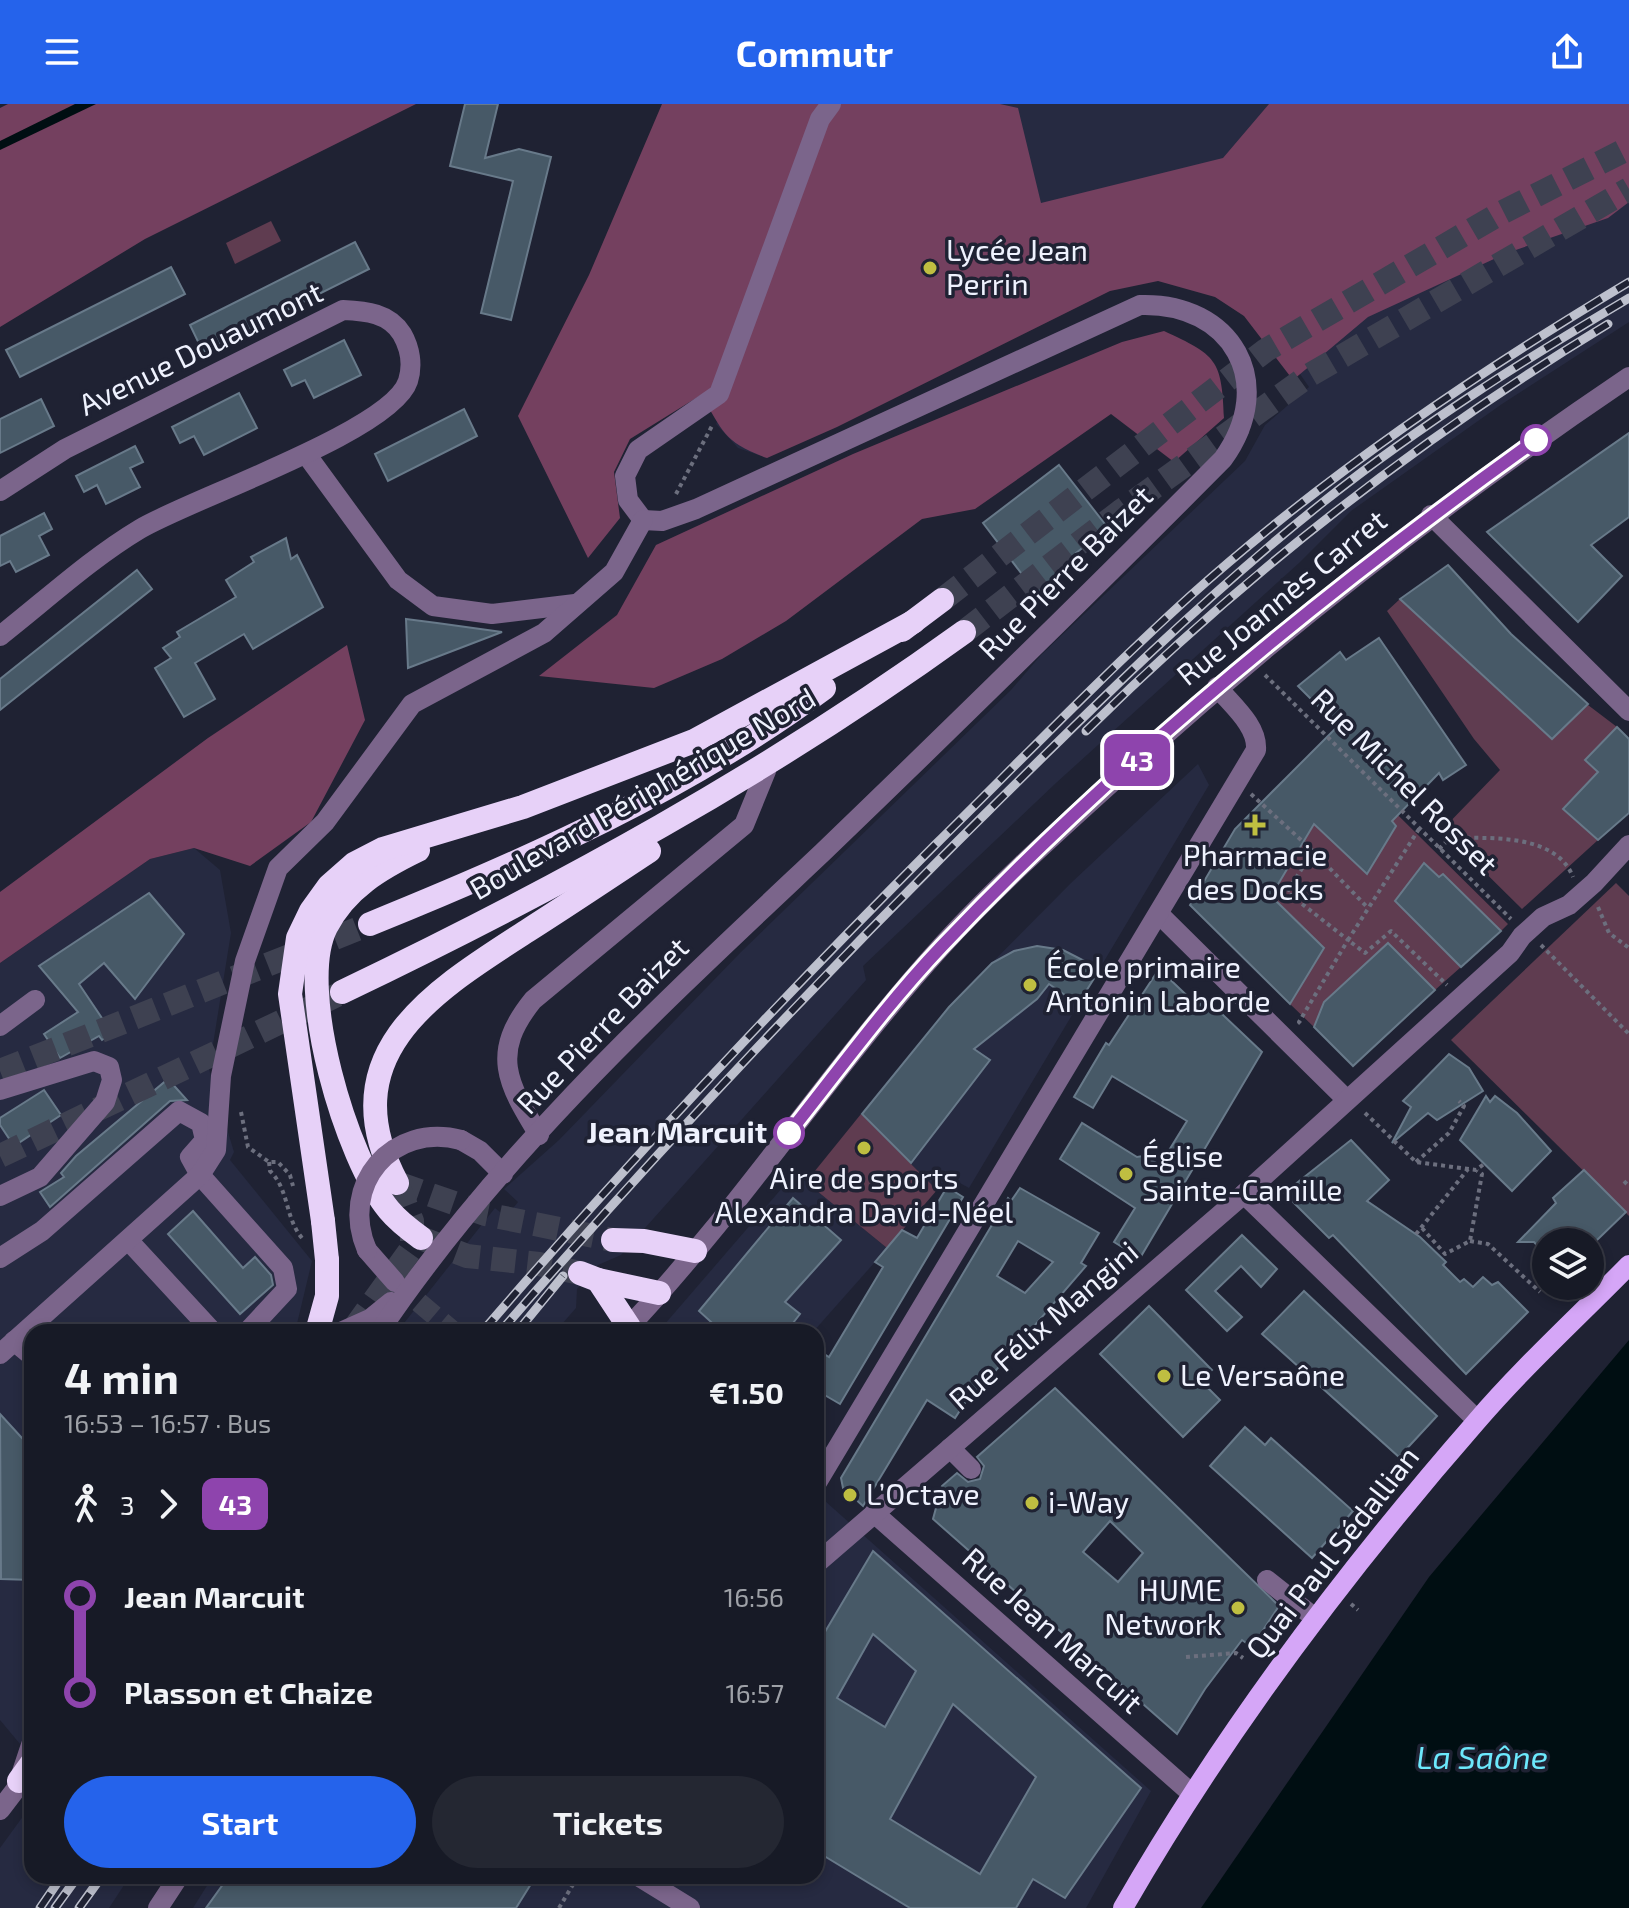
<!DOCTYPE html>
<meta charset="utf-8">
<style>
body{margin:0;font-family:"Exo 2",sans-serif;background:#242732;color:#f1f3f6;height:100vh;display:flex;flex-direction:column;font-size:30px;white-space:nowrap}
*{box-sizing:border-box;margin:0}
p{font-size:26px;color:#9ea1a7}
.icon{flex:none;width:44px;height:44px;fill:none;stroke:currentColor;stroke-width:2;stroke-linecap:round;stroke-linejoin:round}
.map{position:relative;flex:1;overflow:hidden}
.sheet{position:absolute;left:24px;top:1220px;width:800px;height:560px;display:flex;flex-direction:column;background:#171a26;border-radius:24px;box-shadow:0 4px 12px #0003,0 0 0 2px #363843}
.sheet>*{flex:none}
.badge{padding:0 16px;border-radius:12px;font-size:28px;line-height:52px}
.buttons{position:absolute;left:1532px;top:1124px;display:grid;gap:16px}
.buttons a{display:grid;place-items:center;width:72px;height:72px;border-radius:50%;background:#171a26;box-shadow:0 4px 12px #0003,0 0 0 2px #363843;font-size:40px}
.map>.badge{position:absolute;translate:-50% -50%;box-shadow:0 0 0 4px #fff}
.legs{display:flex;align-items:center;gap:12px;height:88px;padding:0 40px;font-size:26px}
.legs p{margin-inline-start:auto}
.head{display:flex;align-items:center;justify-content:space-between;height:136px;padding:0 40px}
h1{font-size:44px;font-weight:700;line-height:60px}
.primary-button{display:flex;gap:16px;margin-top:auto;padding:16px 40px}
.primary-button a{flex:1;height:92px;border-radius:48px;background:#2563eb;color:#fff;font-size:32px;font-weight:700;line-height:92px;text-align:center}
.primary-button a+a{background:#242732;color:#f1f3f6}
ul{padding:0 40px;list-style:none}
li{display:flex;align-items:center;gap:28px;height:96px;font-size:30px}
li i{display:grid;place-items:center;width:12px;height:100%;margin:0 10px;background:currentColor}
li i::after{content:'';width:20px;height:20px;margin:-10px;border:6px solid;border-radius:50%;background:#171a26}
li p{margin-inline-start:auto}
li:first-child i{background:linear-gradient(#0000 50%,currentColor 0)}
li:last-child i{background:linear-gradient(currentColor 50%,#0000 0)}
header{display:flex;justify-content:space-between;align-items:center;height:104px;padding:0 40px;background:#2563eb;color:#fff;font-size:36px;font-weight:700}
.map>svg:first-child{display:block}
.built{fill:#262a41}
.green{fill:#5f3c50}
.forest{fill:#74405f}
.water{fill:#000e12}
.building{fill:#475967;stroke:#687a8a;stroke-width:2;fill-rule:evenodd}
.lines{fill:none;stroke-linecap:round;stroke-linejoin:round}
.minor-tunnel{stroke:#3e4151;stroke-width:20;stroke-dasharray:20 10;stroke-linecap:butt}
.highway-tunnel{stroke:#3e4151;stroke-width:24;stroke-dasharray:24 12;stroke-linecap:butt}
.path{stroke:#6c6f7e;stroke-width:4;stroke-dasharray:4 4;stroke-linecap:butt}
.minor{stroke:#7b658b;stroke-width:20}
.major{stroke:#d5a6f7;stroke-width:20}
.highway{stroke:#e7d1f8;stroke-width:24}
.rail-casing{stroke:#bdc0cd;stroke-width:9}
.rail{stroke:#1f2233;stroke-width:6;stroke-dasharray:18;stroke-linecap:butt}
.minor-bridge{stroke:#7b658b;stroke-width:20}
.highway-bridge{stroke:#e7d1f8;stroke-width:24}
.line-1-casing{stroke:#fff;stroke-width:18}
.line-1{stroke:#8e44ad;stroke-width:12}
.poi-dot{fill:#bfbe41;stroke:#1f2233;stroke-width:3}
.stop-1-dot{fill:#fff;stroke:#8e44ad;stroke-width:4}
.labels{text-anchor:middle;stroke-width:7;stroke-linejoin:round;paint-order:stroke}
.poi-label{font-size:30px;fill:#eff2fe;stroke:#1f2233;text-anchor:start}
.street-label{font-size:30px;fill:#eff2fe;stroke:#1f2233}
.stop-label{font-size:30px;font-weight:bold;fill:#eff2fe;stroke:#1f2233;text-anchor:end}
.water-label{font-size:32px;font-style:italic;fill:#6ce8fc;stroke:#1f2233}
</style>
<header><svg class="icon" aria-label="menu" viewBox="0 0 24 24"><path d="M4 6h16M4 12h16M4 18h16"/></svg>Commutr<svg class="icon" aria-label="share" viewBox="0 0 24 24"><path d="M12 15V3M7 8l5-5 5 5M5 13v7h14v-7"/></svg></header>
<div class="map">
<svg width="1629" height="1804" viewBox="0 0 1629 1804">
<rect width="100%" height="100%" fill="#1f2233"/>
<g class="built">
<path d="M848,0H1629V218L1502,300L1351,407L1299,459L1056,679L863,862L866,876L621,1151L598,1161L577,1185L576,1204L555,1228H397L495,1104L506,1113L518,1098L504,1085L559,1036L741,848L1011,586L1041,551L1245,357L1265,321L1309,283L1185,105L767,354L738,344L716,320L745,263Z"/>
<path d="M1198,660L1209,681L969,1084L949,1073L937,1086L861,1010L954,897L1071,779Z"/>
<path d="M194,744L220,766L231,829L209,965L234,1048L230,1056L312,1157L295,1228H32V1616L20,1640L0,1616V859L150,755Z"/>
<path d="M795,1069L887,1144L875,1158L813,1228H658Z"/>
<path d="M816,1389L1151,1687L1086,1804H193L213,1772H816Z"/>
<path d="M32,1700V1772H130L109,1804H0V1744Z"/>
</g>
<g class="green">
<path d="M271,117L281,137L235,160L226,139Z"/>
<path d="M1400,495L1463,553L1482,561L1477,567L1552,634L1588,601L1617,623L1586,656L1598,668L1563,704L1598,736L1522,805L1442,726L1500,666L1474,635L1387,507Z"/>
<path d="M1323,637L1508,820L1501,827L1424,759L1395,797L1461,863L1435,886L1388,840L1335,889L1314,923L1290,900L1324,844L1266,800L1278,683L1367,770L1396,722L1316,644Z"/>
<path d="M1616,779L1629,792V1112L1451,936Z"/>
<path d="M861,1010L937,1086L887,1144L806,1078Z"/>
</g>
<g class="forest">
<path d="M8,0H416L145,135L0,223V4Z"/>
<path d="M662,0H1000L1018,4L1041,99L1223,54L1269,0H1629V98L1608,114L1507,149L1368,213L1293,276L1244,212L1215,193L1158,177L1110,187L837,323L767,354C723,338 724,328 701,291L630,335L614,368L620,414L588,454L518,312L589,171Z"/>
<path d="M1164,227C1216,251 1222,255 1224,314L1174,358L1111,310L975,405L922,415L786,517L722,555L654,584L539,572L617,511L656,441L853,350L1122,238Z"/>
<path d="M347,541L365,616L311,718L250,762L194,744L150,755L0,859V788L208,634Z"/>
</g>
<g class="water">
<path d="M75,0H96L0,46V37Z"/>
<path d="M1629,1236V1804H1201L1429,1473Z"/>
</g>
<g class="building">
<path d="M465,0H498L485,54L519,45L551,53L511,216L481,209L513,77L450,62Z"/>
<path d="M355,138L369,165L203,248L190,221Z"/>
<path d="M171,163L185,190L20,273L6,246Z"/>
<path d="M344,236L361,271L314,294L305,276L292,282L284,266Z"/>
<path d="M239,289L257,324L204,351L194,332L180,339L172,323Z"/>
<path d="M41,295L54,322L0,349V315Z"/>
<path d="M464,305L477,332L388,377L375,350Z"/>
<path d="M1629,329V413L1591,441L1622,472L1578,518L1487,428Z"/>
<path d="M135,342L143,358L130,364L140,383L106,400L97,381L84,388L76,372Z"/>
<path d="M1059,361L1108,424L1076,449L1081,456L1037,490L983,419Z"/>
<path d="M44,409L52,425L39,432L49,451L16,468L10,457L0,462V432Z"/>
<path d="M286,434L291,455L297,451L323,503L253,545L244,530L195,559L215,595L184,613L155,564L171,554L163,544L180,533L177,528L236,493L226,476L254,458L251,453Z"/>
<path d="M1448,461L1511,530L1588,600L1552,635L1400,495Z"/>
<path d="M137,466L152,485L0,606V575Z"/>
<path d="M406,515L437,519L502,528L408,564Z"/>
<path d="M1379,534L1466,661L1443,676L1439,669L1392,717L1396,722L1367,770L1314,720L1271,792L1324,844L1290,900L1190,801L1235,725L1338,622L1298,582L1340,548L1346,556Z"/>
<path d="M1617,623L1629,635V709L1598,736L1563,705L1598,668L1585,656Z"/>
<path d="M1424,759L1439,773L1443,770L1501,827L1461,863L1395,797Z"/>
<path d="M149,789L184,830L135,895L104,859L79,880L112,929L102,936L99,932L60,954L44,930L78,908L39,862Z"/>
<path d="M1388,839L1435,886L1353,962L1314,923L1324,898Z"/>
<path d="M1037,842L1063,846L1100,865L1078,900L1049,880L1037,895L974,945L990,956L911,1059L862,1010L949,903L992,859L1014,847Z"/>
<path d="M1159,865L1199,903L1204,893L1262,948L1140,1154L1114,1138L1135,1104L1060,1055L1082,1019L1137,1053L1143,1052L1160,1061L1187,1017L1112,972L1093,1004L1074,993L1106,939L1109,941Z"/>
<path d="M1449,950L1469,964L1483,987L1437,1016L1428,1009L1392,1039L1411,1003L1403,997Z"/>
<path d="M168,975L187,996L170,997L50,1103L40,1088L64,1073L61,1069L76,1052Z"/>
<path d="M44,986L61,1011L14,1042L0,1021V1014Z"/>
<path d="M1486,992L1490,998L1495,992L1517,1009L1551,1047L1512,1087L1460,1036Z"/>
<path d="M1351,1036L1389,1076L1367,1097L1420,1133L1446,1158L1443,1161L1460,1178L1464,1175L1473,1183L1483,1173L1492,1181L1498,1178L1528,1208L1466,1270L1333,1131L1329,1134L1284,1089Z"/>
<path d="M1584,1066L1626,1108L1595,1138H1546V1151L1534,1138H1518L1556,1099L1553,1094Z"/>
<path d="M947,1083L963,1093L840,1300L816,1286V1245L829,1253L883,1163L875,1158L902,1126L917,1134Z"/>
<path d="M1020,1084L1099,1129L1081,1159L1086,1162L978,1287L974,1285L955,1314L927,1296L863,1402L843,1384L841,1374L1008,1094L1011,1097ZM1018,1137L1053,1158L1025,1189L997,1172Z"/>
<path d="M793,1094L841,1136L785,1198L800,1210L786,1228H722L699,1207Z"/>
<path d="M193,1107L243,1164L255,1153L271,1171L273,1181L240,1210L168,1130Z"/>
<path d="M1242,1131L1277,1165L1261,1183L1241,1162L1215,1187L1242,1213L1227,1227L1186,1186Z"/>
<path d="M1304,1187L1437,1312L1399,1353L1262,1230Z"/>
<path d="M1149,1202L1212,1266L1201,1277L1220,1296L1183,1333L1100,1250Z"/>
<path d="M1055,1284L1279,1502L1252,1543L1242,1536L1205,1585L1177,1630L933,1415L942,1382L957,1369L968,1378L980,1375L984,1362L977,1353ZM1110,1417L1143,1449L1118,1478L1083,1448Z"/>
<path d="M0,1310L32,1345V1476L1,1475Z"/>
<path d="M1245,1323L1265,1341L1271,1334L1353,1407L1312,1454L1210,1362Z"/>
<path d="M873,1447L1141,1684L1065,1794L1033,1775L1016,1804H910L816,1747V1543ZM873,1530L916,1567L885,1623L837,1594ZM953,1600L1036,1673L980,1770L890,1715Z"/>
<path d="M229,1772H536L516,1804H206Z"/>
</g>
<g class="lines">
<path class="minor-tunnel" d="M396,1179L454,1228"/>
<g class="highway-tunnel">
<path d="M942,496L1266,246L1499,110L1629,44"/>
<path d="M964,528L1121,407L1308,272L1629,85"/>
<path d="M0,967L370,820"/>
<path d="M0,1052L337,891"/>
<path d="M397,1079L485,1110L613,1136"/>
<path d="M423,1135L467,1152L539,1160L580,1169"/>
<path d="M353,1226L412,1144V1117L397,1079"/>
</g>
<g class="path">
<path d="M676,390L713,320"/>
<path d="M1265,571L1511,815"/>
<path d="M1251,690L1313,747L1287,788L1348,836L1299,918L1301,920"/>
<path d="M1419,725L1348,836L1365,849L1391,827L1447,881"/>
<path d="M1439,745L1450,734C1488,734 1556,729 1573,773"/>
<path d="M1313,747L1368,804"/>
<path d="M1598,803L1609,829L1629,844"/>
<path d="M1541,841L1629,930"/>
<path d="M241,1008L248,1043L269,1058H278L290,1071L293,1082"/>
<path d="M1365,1009L1416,1058L1476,1066L1484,1060"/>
<path d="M269,1058L270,1067C289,1085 285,1114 302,1134"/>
<path d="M1416,1058L1449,1029L1464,1002L1459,997"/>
<path d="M1624,1080L1629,1075"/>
<path d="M1422,1124L1445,1150L1470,1137L1482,1070L1477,1067"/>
<path d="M1416,1130L1468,1065"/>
<path d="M1470,1137L1488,1140L1540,1188"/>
<path d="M1351,1500L1358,1506"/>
<path d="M1186,1553L1236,1549L1243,1554"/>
<path d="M559,1804L578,1772"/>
</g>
<g class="minor">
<path d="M306,350L398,476L433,502L492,510L575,500"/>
<path d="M0,387L65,345L343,206C366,207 389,209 402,230C410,244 413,261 408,277C392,327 190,395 140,425C90,455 46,496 0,532"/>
<path d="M1431,411L1629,607"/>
<path d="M643,416L628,396L625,372L638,346L719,290L820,15L831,0"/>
<path d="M1159,810L1346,995"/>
<path d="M0,922L35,896"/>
<path d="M0,986L94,957L109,963L112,976L105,998L40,1073L0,1092"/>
<path d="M539,1031C507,979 490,949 533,896L744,721L766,667"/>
<path d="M461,1036L480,1047L503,1070"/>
<path d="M1244,1090L1477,1316"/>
<path d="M128,1136L213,1228"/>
<path d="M367,1146L395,1178"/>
<path d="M0,1154L42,1127L179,1007L201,1019L205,1036L190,1053L200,1071L283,1164L287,1185L247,1228"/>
<path d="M341,1228L370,1215L391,1198"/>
<path d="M379,1228C500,1048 665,897 822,749C957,619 1091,488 1223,355C1278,279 1232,198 1140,201L696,405L662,417L643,416"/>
<path d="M624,1228C738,1108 829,967 940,844C999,779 1067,719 1132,660C1289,519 1454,391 1629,273"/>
<path d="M14,1237L32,1252"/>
<path d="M0,1250L200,1071L216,1046L221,972L245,857L278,764L325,718L412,600L544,529L614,468L643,416"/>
<path d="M950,1344L971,1365"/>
<path d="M816,1380L1256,646C1258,622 1232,601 1217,583"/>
<path d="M874,1409L1191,1689"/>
<path d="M816,1460L1244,1090L1510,849L1522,832L1543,813L1569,801L1594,779L1629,741"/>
<path d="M1267,1476L1315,1514"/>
<path d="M20,1674L32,1638"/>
<path d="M0,1706L29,1668"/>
<path d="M638,1772L690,1804"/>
<path d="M158,1804L179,1772"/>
</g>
<path class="major" d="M1123,1804C1223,1630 1344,1469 1476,1318C1523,1263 1578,1213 1629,1161"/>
<g class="highway">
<path d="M902,526L942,496"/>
<path d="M418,746C381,764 346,784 326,823C295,884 347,1056 389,1106C398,1117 410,1126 421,1134"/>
<path d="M370,820C528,756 686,686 824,584"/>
<path d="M342,888C559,784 769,669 964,528"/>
<path d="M397,1079C329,951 432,888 527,827C568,801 608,774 649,747"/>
<path d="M323,1117L290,890L298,834L311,807L329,782L354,760L383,745L523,703L694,637L913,518"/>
<path d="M613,1136L644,1137L695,1147"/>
<path d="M580,1169L598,1176L629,1223"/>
<path d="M598,1176L659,1189"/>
<path d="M317,1228L327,1192V1156"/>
<path d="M19,1677L32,1659"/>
</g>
<defs>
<g id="rail">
<path d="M1086,627C1245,470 1418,335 1608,220"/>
<path d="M482,1228C627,1059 779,897 936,740C1020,657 1102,572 1189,493C1324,372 1474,271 1629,178"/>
<path d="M500,1228C645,1061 796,899 953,742C1074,622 1193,501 1327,395C1422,320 1524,256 1629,194"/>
<path d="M517,1228L563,1172"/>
<path d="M40,1804L62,1772"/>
<path d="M55,1804L78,1772"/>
<path d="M79,1804L102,1772"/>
</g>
</defs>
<use href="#rail" class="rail-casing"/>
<use href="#rail" class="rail"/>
<path class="minor-bridge" d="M367,1146C339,1081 392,1018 461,1036"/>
<path class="highway-bridge" d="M323,1117L327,1156"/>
</g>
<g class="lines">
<defs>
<path id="line-1" d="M789,1029C839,966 887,900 942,842C1121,653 1325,487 1536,336"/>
</defs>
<use href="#line-1" class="line-1-casing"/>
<use href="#line-1" class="line-1"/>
</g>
<g class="poi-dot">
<circle cx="930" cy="164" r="8"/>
<path d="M1251 709h8v8h8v8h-8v8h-8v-8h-8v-8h8z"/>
<circle cx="1030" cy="881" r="8"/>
<circle cx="864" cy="1044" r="8"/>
<circle cx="1126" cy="1070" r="8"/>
<circle cx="1164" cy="1272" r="8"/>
<circle cx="850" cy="1391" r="8"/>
<circle cx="1032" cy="1399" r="8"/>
<circle cx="1238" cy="1504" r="8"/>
</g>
<g class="stop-1-dot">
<circle cx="1536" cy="336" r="14"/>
<circle cx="789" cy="1029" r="14"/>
</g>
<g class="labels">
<g class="poi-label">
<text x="946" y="157">Lycée Jean<tspan x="946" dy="34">Perrin</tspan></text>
<text x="1255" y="762" text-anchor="middle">Pharmacie<tspan x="1255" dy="34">des Docks</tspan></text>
<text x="1046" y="874">École primaire<tspan x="1046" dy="34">Antonin Laborde</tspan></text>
<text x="1142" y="1063">Église<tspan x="1142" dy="34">Sainte-Camille</tspan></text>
<text x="864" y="1085" text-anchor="middle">Aire de sports<tspan x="864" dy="34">Alexandra David-Néel</tspan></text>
<text x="1180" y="1282">Le Versaône</text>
<text x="866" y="1401">L’Octave</text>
<text x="1048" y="1409">i-Way</text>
<text x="1222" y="1497" text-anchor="end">HUME<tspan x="1222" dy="34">Network</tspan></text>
</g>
<g class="street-label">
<text transform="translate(201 245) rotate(-26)" y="10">Avenue Douaumont</text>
<text transform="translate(1066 469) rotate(-45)" y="10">Rue Pierre Baizet</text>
<text transform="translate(1282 494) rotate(-39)" y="10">Rue Joannès Carret</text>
<text transform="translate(1404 678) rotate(45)" y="10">Rue Michel Rosset</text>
<text transform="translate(643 690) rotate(-30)" y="10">Boulevard Périphérique Nord</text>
<text transform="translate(603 922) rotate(-46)" y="10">Rue Pierre Baizet</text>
<text transform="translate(1044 1222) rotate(-41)" y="10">Rue Félix Mangini</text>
<text transform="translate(1333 1449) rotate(-52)" y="10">Quai Paul Sédallian</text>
<text transform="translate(1052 1527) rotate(42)" y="10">Rue Jean Marcuit</text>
</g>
<g class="stop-label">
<text x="767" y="1039">Jean Marcuit</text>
</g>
<g class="water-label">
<text x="1482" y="1665">La Saône</text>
</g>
</g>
</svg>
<div class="buttons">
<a><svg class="icon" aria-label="layers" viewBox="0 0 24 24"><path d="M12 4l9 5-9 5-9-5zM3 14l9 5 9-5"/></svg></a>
</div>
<b class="badge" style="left:1137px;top:656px;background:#8e44ad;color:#fff">43</b>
<section class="sheet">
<div class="head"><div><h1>4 min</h1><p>16:53 – 16:57 · Bus</p></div><b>€1.50</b></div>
<div class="legs"><svg class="icon" aria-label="walk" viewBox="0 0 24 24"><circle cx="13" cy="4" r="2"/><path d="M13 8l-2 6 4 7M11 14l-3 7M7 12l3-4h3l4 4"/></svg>3<svg class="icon" aria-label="forward" viewBox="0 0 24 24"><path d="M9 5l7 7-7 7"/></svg><b class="badge" style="background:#8e44ad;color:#fff">43</b></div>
<ul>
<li><i style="color:#8e44ad"></i><b>Jean Marcuit</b><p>16:56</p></li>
<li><i style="color:#8e44ad"></i><b>Plasson et Chaize</b><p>16:57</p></li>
</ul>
<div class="primary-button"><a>Start</a><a>Tickets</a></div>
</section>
</div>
